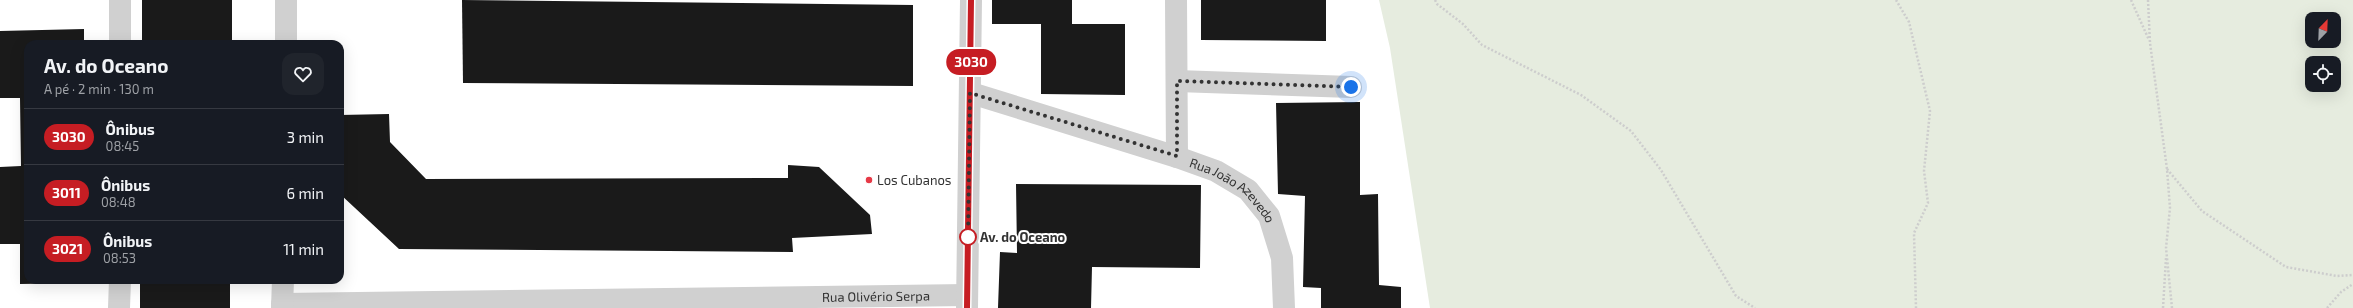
<!DOCTYPE html>
<html lang="pt">
<meta charset="utf-8">
<style>
body{margin:0;font-family:"Exo 2",sans-serif;background:#20242c;color:#f1f3f6;height:100vh;display:flex;flex-direction:column;font-size:15px;white-space:nowrap}
*{box-sizing:border-box;margin:0}
p{font-size:13px;color:#9ea1a6}
.icon{flex:none;width:22px;height:22px;fill:none;stroke:currentColor;stroke-width:2;stroke-linecap:round;stroke-linejoin:round}
.map{position:relative;flex:1;overflow:hidden}
.side{position:absolute;left:24px;top:40px;width:320px;height:244px;display:flex;flex-direction:column;background:#171b24;border-radius:12px;box-shadow:0 4px 16px #0002}
.side>*{flex:none}
.badge{padding:0 8px;border-radius:13px;font-size:14px;line-height:26px}
.needle{width:26px;rotate:23deg}
.tools{position:absolute;left:2305px;top:12px;display:grid;gap:8px}
.tools a{display:grid;place-items:center;width:36px;height:36px;border-radius:8px;background:#171b24;box-shadow:0 4px 16px #0002;font-size:20px}
.you{position:absolute;width:20px;height:20px;margin:-10px;border:3px solid #fff;border-radius:50%;background:#1a73e8;box-shadow:0 0 0 6px #1a73e833}
.map>.badge{position:absolute;translate:-50% -50%;box-shadow:0 0 0 2px #fff}
.round{display:grid;place-items:center;flex:none;width:42px;height:42px;border-radius:12px;background:#20242c}
.overview{display:flex;align-items:center;justify-content:space-between;height:68px;padding:0 20px}
h1{font-size:19px;font-weight:700;line-height:30px}
ul{padding:0;list-style:none}
li{display:flex;align-items:center;gap:12px;height:56px;padding:0 20px;border-top:1px solid #363941}
li div{flex:1}
li b{display:block;font-size:15px}
li em{font-style:normal}
li .badge{min-width:44px;font-weight:700;text-align:center}
.map>svg:first-child{display:block}
.green{fill:#e6ecdf;fill-rule:evenodd}
.building{fill:#1a1a1a}
.lines{fill:none;stroke-linecap:round;stroke-linejoin:round}
.path{stroke:#cdcdcd;stroke-width:2.5;stroke-dasharray:2 2;stroke-linecap:butt}
.minor{stroke:#d0d0d0;stroke-width:22}
.line-casing{stroke:#fff;stroke-width:9}
.line{stroke:#c61d23;stroke-width:6}
.walk{stroke:#333;stroke-width:4;stroke-dasharray:0 7.2}
.poi-dot{fill:#e63946;stroke:#fff;stroke-width:1.5}
.stop-dot{fill:#fff;stroke:#c61d23;stroke-width:2}
.labels{text-anchor:middle;stroke-width:4;stroke-linejoin:round;paint-order:stroke}
.poi-label{font-size:13px;fill:#333;stroke:#fff;text-anchor:start}
.street-label{font-size:13px;fill:#333;stroke:#fff}
.stop-label{font-size:13px;font-weight:bold;fill:#333;stroke:#fff;text-anchor:start}
</style>
<div class="map">
<svg width="2353" height="308" viewBox="0 0 2353 308">
<rect width="100%" height="100%" fill="#fff"/>
<path class="green" d="M1379,0H2353V308H1430L1390,48ZM2312,19H2334V41H2312ZM2312,63H2334V85H2312Z"/>
<g class="building">
<rect x="142" y="0" width="90" height="44"/>
<path d="M462,0L913,5V86L463,83Z"/>
<path d="M992,0H1072V24H1125V95L1041,94V24H992Z"/>
<path d="M1201,0H1326V41L1201,40Z"/>
<path d="M84,29V44H28V280H88V283L20,284V244H0V167L21,166L20,98H0V31Z"/>
<path d="M1360,102V195L1378,194L1379,285L1401,287V308H1321V288L1303,287L1305,196L1278,194L1276,103Z"/>
<path d="M389,114L390,142L426,179L788,178V165L819,167L870,215L872,234L792,238L793,252L399,249L340,194V115Z"/>
<path d="M1016,184L1201,185L1200,268L1092,267L1091,308H998L1000,252L1017,253Z"/>
<rect x="140" y="280" width="90" height="28"/>
</g>
<g class="lines">
<g class="path">
<path d="M1435,0L1437,4L1463,24L1482,45L1581,95L1631,131L1661,170L1736,296L1755,308"/>
<path d="M1896,0L1909,22L1930,111L1924,171L1928,203L1914,233L1916,308"/>
<path d="M2131,0L2149,40"/>
<path d="M2148,0L2150,43L2167,169L2170,208L2166,248L2172,308"/>
<path d="M2167,169L2202,211L2286,267L2337,276L2353,275"/>
<path d="M2163,308L2166,258"/>
<path d="M2327,308L2341,292L2353,284"/>
</g>
<g class="minor">
<path d="M1176,0L1177,157"/>
<path d="M120,44V0"/>
<path d="M286,44V0"/>
<path d="M1177,81L1351,87"/>
<path id="s1" d="M971,93L1177,157L1216,171L1248,190L1269,216L1282,258L1284,308"/>
<path id="s2" d="M282,304L967,295"/>
<path d="M119,308L120,280"/>
<path d="M282,308L283,280"/>
<path d="M967,308L971,0"/>
</g>
</g>
<g class="lines">
<defs>
<path id="line" d="M967,308L971,0"/>
</defs>
<use href="#line" class="line-casing"/>
<use href="#line" class="line"/>
<path class="walk" d="M968,237V241L970,93L1177,156V81L1351,87"/>
</g>
<circle class="poi-dot" cx="869" cy="180" r="4"/>
<circle class="stop-dot" cx="968" cy="237" r="8"/>
<g class="labels">
<g class="poi-label">
<text x="877" y="185">Los Cubanos</text>
</g>
<g class="street-label">
<text dy="5" stroke="none"><textPath href="#s1" startOffset="282">Rua João Azevedo</textPath></text>
<text dy="5" stroke="none"><textPath href="#s2" startOffset="594">Rua Olivério Serpa</textPath></text>
</g>
<g class="stop-label">
<text x="980" y="242">Av. do Oceano</text>
</g>
</g>
</svg>
<div class="tools">
<a><svg class="needle" viewBox="-14 -14 28 28"><path d="M0-13l5 13h-10z" fill="#e53935"/><path d="M0 13l5-13h-10z" fill="#9ea1a6"/></svg></a>
<a><svg class="icon" aria-label="locate" viewBox="0 0 24 24"><circle cx="12" cy="12" r="6"/><path d="M12 2v4M12 18v4M2 12h4M18 12h4"/></svg></a>
</div>
<div class="you" style="left:1351px;top:87px"></div>
<b class="badge" style="left:971px;top:62px;background:#c61d23;color:#fff">3030</b>
<section class="side">
<div class="overview"><div><h1>Av. do Oceano</h1><p>A pé · 2 min · 130 m</p></div><a class="round"><svg class="icon" aria-label="heart" viewBox="0 0 24 24"><path d="M12 20l-8-8c-3-5 5-10 8-4 3-6 11-1 8 4z"/></svg></a></div>
<ul>
<li><span class="badge" style="background:#c61d23;color:#fff">3030</span><div><b>Ônibus</b><p>08:45</p></div><em>3 min</em></li>
<li><span class="badge" style="background:#c61d23;color:#fff">3011</span><div><b>Ônibus</b><p>08:48</p></div><em>6 min</em></li>
<li><span class="badge" style="background:#c61d23;color:#fff">3021</span><div><b>Ônibus</b><p>08:53</p></div><em>11 min</em></li>
</ul>
</section>
</div>
